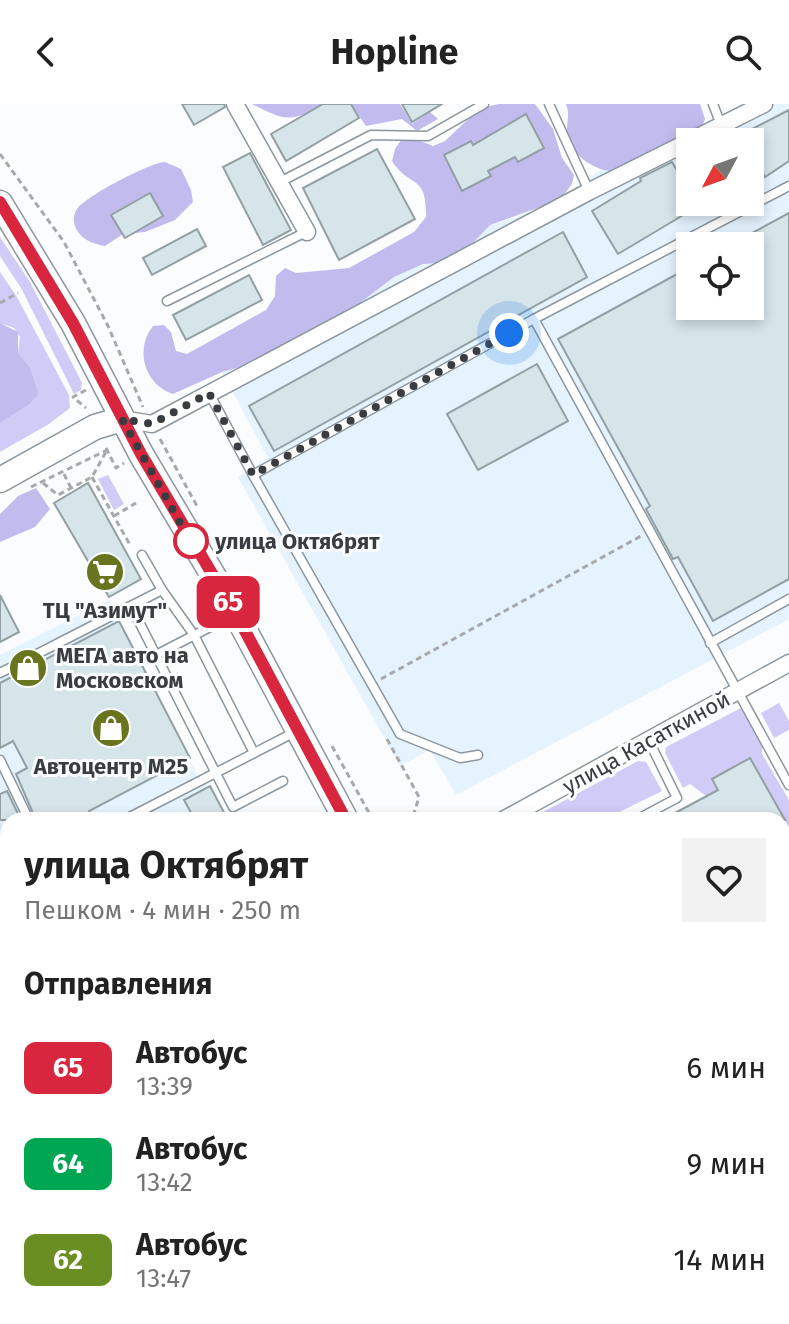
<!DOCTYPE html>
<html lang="ru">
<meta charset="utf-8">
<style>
body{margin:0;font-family:"Fira Sans",sans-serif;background:#f2f2f2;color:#222;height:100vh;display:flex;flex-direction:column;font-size:30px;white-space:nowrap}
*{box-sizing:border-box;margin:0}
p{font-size:26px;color:#767676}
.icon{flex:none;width:44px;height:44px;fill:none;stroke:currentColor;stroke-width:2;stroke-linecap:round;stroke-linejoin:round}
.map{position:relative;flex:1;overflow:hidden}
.drawer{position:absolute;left:0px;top:708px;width:790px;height:512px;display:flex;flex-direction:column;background:#fff;border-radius:24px 24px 0 0;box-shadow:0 4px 12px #0003}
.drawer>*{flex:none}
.badge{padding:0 16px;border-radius:12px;font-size:28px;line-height:52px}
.needle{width:52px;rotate:229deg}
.tools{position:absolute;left:676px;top:24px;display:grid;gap:16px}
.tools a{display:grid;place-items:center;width:88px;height:88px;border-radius:0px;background:#fff;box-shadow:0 4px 12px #0003;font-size:40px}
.you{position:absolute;width:40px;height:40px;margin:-20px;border:6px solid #fff;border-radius:50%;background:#1a73e8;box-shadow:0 0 0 12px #1a73e833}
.map>.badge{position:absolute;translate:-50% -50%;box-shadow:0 0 0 4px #fff}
h2{padding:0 24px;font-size:30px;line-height:72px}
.round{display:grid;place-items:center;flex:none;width:84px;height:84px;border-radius:0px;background:#f2f2f2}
.headline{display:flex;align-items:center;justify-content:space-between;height:136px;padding:0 24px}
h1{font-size:38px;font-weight:700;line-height:60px}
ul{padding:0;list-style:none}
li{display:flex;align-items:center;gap:24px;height:96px;padding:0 24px}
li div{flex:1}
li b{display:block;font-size:30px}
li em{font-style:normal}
li .badge{min-width:88px;font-weight:700;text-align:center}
header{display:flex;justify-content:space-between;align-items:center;height:104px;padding:0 24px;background:#fff;font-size:36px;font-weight:700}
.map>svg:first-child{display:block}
.built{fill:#e4f3fe;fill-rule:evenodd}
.green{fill:#d1cbf7}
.forest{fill:#c2bbee}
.building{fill:#d6e5e9;stroke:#92a0a4;stroke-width:2}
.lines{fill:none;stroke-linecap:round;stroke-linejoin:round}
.lane-casing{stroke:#8b969e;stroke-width:11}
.street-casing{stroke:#8b969e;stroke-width:19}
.secondary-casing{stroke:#8b969e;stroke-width:27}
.path{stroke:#a7aaad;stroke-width:3;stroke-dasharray:6 4;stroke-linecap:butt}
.lane{stroke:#fff;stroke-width:8}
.street{stroke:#fff;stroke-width:16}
.secondary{stroke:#fff;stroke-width:24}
.line-casing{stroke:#fff;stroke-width:18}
.line{stroke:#d7263d;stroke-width:12}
.walk{stroke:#393d41;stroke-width:8;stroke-dasharray:0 14.4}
.stop-dot{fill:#fff;stroke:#d7263d;stroke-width:4}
.labels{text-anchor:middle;stroke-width:6;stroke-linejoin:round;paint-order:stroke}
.stop-label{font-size:22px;font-weight:bold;fill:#393d41;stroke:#fafcfe;text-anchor:start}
.poi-label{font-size:22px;font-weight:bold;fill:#393d41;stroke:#fafcfe}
.street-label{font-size:22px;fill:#393d41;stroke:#fafcfe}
</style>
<header><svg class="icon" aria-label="back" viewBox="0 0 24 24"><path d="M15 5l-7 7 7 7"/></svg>Hopline<svg class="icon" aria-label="search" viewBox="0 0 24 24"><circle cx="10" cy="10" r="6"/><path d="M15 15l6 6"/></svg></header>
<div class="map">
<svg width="789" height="1220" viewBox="0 0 789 1220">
<rect width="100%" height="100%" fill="#fafcfe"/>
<g class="built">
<path d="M754,0H789V515L456,691L430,646L400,662L238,373L268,354L222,268L244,262L348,208L394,173L413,164L450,153L469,143L490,121L547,103L602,65L608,67ZM690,38H750V98H690ZM690,142H750V202H690Z"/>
<path d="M109,496L190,654L189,656L197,671L202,672L208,683L210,682L228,716H8V1024L0,1029V551Z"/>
<path d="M8,1050V1212H258L262,1220H0V1054Z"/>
</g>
<g class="green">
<path d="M0,133L30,178L75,265L82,279L81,286L74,290L21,184L0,152Z"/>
<path d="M0,168L17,193L69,291L70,304L49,320L0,348V319L29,301L39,290L30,263L18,249L20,233L14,224L0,219Z"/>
<path d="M108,371L124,400L114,406L98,375Z"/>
<path d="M779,599L789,617V626L774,634L761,609Z"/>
<path d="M741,604C750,617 764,634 762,650L789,696V723L750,654L713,676L718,686L706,692L690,680L683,684L665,649L666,643Z"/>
<path d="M638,657L646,658L662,687L603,716H528Z"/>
<path d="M789,738V794L782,798V742Z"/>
<path d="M789,997V1126L782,1119V1005Z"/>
<path d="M789,1140V1220H663L659,1212H782V1144Z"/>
</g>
<g class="forest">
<path d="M252,0H323C291,19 285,17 252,0Z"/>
<path d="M351,0H400L412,20L430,8L438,15L417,27L402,15L366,22Z"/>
<path d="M499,0H535L553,25L562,54L574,71L572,80L560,96L490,121L469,143L450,153L435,159L423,160L394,173L348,208L244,262L222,268L173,290C145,281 134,246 153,222L164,221L171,228L176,247L187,250L266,206L275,192L276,172L285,164L296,169L349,164L414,128L426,113C427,69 410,85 392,57L395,45L402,35L418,36L433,42L445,37L480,4Z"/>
<path d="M566,0H700L705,15L701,25L670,38L614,68C592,65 569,51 567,26C567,16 570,10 566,0Z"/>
<path d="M165,58L181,65L191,86L193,98L175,116L145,128L123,130L105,142C95,140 84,137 78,128C73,120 72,113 77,105C86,92 149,59 165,58Z"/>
<path d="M0,219L18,228V249L30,263L39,290L29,301L0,319Z"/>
<path d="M36,384L50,405L35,423L0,438V410L18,392Z"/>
</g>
<g class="building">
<path d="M182,0H224L225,3L194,21Z"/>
<path d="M323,0H351L359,14L286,57L271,30Z"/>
<path d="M402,0H442L412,18Z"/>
<path d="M789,6V57L765,73L761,66L750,73V38H727Z"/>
<path d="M526,10L544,44L518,58L515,53L488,67L491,72L462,87L444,51L471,37L473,41Z"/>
<path d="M377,45L415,115L339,156L303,84Z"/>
<path d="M250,49L291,126L263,141L223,63Z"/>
<path d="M672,58L690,88V107L618,150L592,107L641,77L640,74Z"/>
<path d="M150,89L163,112L125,134L111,111Z"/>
<path d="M789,109V475L713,517L678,453L673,455L646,405L650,402L558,235L690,163V202H750V142H728Z"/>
<path d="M197,125L206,142L152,171L143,154Z"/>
<path d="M563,128L587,173L274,347L249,302Z"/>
<path d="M249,171L262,196L186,236L173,211Z"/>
<path d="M537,260L568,317L478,366L447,310Z"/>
<path d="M88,379L141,475L109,493L54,399Z"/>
<path d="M0,491L19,528L0,538Z"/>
<path d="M119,517L190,654L89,707L92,711L83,716H36L16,670L27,664L13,637L0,644V579Z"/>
<path d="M750,654L785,716H662L718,686L712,675Z"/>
<path d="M210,682L228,716H195L184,696Z"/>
<path d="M7,687L21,716H0V690Z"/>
</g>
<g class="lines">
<defs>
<g id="lane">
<path d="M549,0L589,87"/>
<path d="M713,0L721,21"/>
<path d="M280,78L371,31L428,32L484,0"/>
<path d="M789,82L534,215L789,681"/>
<path d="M167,197L306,128"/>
<path d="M209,289L253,371L534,215"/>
<path d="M253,371L400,630L460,654L478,651"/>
<path d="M142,451L162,486L194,531L254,649"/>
<path d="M131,502L233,703L283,677"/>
<path d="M710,539L789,495"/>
<path d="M156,551L235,510"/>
<path d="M0,569L162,486"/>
<path d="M0,656L29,716"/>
<path d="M124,716L297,627"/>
<path d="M636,716L677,694L649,637"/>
<path d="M0,795L3,801L8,798"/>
<path d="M782,832L789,846"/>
<path d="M782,963L789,960"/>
<path d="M0,987L8,1003"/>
<path d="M0,1044L8,1040"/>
<path d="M782,1180L789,1190"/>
<path d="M0,1201L8,1196"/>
<path d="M103,1212L107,1220"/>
<path d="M460,1212H463"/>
<path d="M517,1212L521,1220"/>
<path d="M565,1212L569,1220"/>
<path d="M11,1220L25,1212"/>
<path d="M326,1220L340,1212"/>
<path d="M353,1220L368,1212"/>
</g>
<g id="street">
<path d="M235,0L307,128"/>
<path d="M122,315L152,320L590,87L764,0"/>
<path d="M503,716L789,559"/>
</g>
<g id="secondary">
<path d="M0,99L73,219L141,350L236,510L346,716"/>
<path d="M0,376L95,323L122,315"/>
<path d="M611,1212L615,1220"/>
</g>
</defs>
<use href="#lane" class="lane-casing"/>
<use href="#street" class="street-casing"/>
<use href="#secondary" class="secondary-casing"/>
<g class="path">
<path d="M0,50L64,138L108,222L143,303"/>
<path d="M0,199L18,189"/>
<path d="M86,286L73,293L86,304"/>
<path d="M160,335L197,402"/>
<path d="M106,344L116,364L124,359"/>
<path d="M64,370L71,384"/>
<path d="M92,373L130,441"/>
<path d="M43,379L58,391L92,373L107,346"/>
<path d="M31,383L107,346"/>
<path d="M114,412L136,399"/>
<path d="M381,575L641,432"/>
<path d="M387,635L419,693L412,716"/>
<path d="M332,642L373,716"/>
<path d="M782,815L789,816"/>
<path d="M782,1154L789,1150"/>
<path d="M637,1212L641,1220"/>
</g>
<use href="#lane" class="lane"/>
<use href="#street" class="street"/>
<use href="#secondary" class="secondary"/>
</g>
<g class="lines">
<defs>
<path id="line" d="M0,98L73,219L141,350L236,510L346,716"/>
</defs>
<use href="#line" class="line-casing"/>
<use href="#line" class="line"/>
<path class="walk" d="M191,437L192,440L122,315L152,320L209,289L253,371L509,229"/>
</g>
<defs>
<symbol id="supermarket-disc" viewBox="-11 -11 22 22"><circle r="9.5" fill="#69741f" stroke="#fafcfe"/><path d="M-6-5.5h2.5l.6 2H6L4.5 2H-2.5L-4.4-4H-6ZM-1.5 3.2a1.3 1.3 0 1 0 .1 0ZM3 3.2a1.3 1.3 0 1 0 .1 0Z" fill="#fff"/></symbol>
<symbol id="shop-disc" viewBox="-11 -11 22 22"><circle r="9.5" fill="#69741f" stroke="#fafcfe"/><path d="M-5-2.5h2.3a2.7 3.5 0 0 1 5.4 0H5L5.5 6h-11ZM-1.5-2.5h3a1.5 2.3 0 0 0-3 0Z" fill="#fff"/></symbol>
</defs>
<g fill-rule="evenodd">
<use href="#supermarket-disc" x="83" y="446" width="44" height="44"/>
<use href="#shop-disc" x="6" y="542" width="44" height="44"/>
<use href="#shop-disc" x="89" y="602" width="44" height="44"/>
</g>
<circle class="stop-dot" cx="191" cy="437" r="16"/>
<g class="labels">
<g class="stop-label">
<text x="215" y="445">улица Октябрят</text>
</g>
<g class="poi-label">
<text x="105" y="514">ТЦ "Азимут"</text>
<text x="56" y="559" text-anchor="start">МЕГА авто на<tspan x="56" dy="25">Московском</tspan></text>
<text x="111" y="670">Автоцентр М25</text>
</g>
<g class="street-label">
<text transform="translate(646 638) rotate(-29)" y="8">улица Касаткиной</text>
</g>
</g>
</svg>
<div class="tools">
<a><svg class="needle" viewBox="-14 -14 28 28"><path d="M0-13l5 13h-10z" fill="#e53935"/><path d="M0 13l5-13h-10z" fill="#767676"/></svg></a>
<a><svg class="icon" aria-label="locate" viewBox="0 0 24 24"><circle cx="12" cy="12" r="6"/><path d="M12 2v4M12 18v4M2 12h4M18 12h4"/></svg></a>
</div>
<div class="you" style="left:509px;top:229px"></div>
<b class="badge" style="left:228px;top:498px;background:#d7263d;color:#fff">65</b>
<section class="drawer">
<div class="headline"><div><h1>улица Октябрят</h1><p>Пешком · 4 мин · 250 m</p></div><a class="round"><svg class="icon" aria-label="heart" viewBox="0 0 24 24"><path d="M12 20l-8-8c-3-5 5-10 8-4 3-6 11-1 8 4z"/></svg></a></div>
<h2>Отправления</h2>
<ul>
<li><span class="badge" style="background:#d7263d;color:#fff">65</span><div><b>Автобус</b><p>13:39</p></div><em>6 мин</em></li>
<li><span class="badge" style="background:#00a651;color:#fff">64</span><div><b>Автобус</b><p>13:42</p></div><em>9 мин</em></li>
<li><span class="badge" style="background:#6b8e23;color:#fff">62</span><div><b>Автобус</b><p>13:47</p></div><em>14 мин</em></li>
</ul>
</section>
</div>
